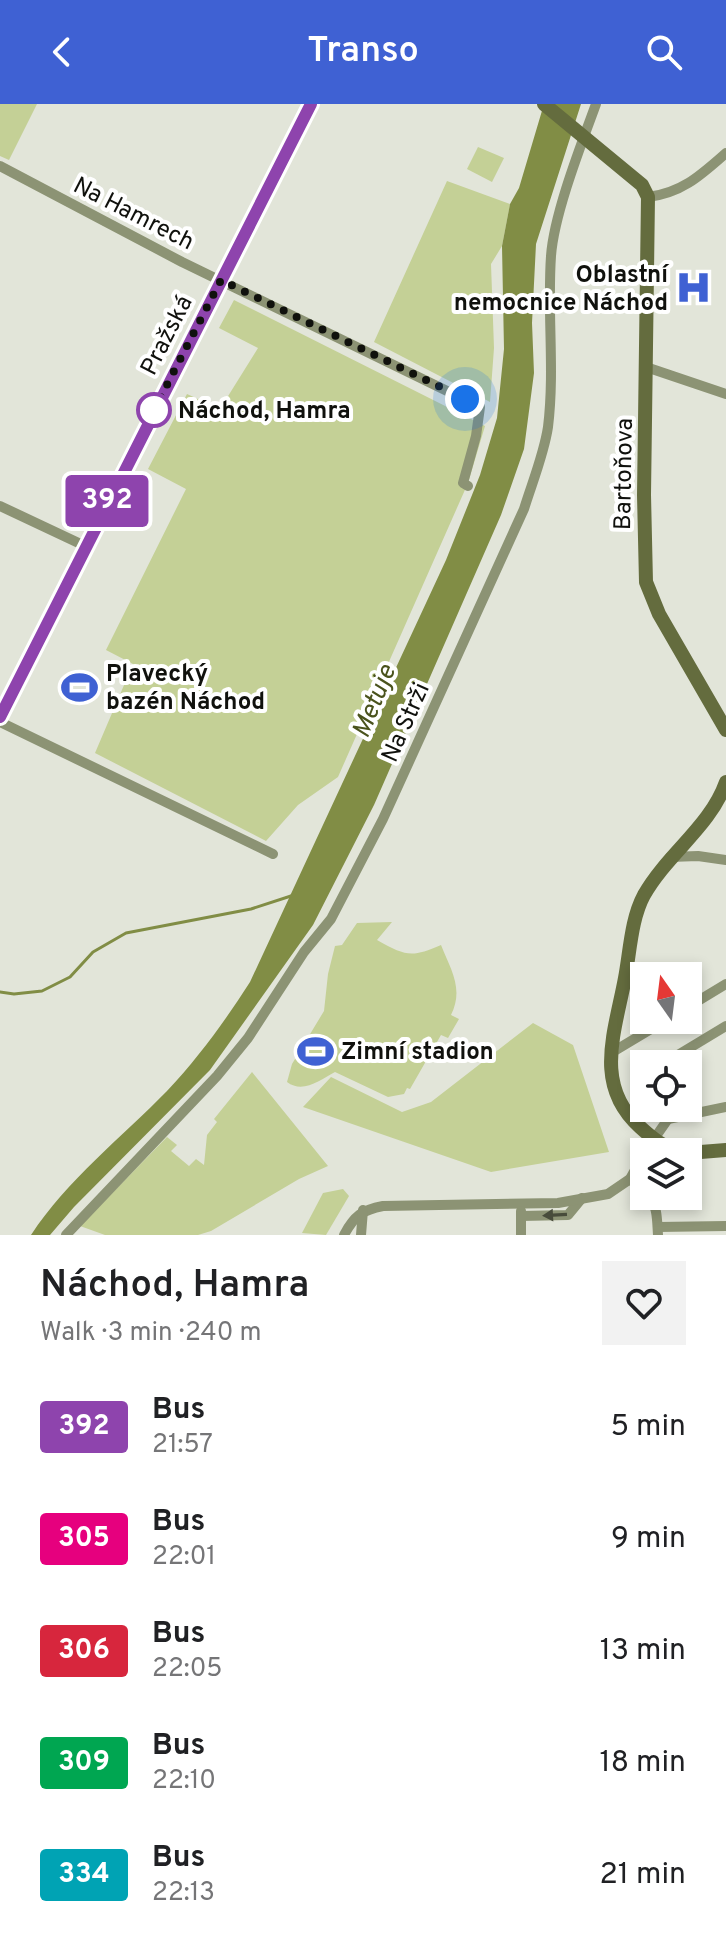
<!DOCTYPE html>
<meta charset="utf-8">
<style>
body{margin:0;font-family:Overpass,sans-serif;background:#f2f2f2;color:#202124;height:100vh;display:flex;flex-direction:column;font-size:30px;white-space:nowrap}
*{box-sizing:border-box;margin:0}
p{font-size:26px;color:#757577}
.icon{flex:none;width:44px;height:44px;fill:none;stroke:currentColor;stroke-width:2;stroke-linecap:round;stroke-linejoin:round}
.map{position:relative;height:1131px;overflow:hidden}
.panel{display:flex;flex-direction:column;background:#fff;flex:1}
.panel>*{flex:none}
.badge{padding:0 16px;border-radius:6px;font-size:28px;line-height:52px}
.needle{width:52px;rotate:346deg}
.buttons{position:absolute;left:630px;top:858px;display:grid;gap:16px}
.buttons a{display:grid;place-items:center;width:72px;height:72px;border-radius:0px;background:#fff;box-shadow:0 4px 12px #0003;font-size:40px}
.you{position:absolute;width:40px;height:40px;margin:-20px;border:6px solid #fff;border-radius:50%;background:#1a73e8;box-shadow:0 0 0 12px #1a73e833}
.map>.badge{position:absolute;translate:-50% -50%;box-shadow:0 0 0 4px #fff}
.round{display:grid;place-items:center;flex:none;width:84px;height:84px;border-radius:0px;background:#f2f2f2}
.summary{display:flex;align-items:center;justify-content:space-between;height:136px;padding:0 40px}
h1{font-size:38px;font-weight:600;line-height:60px}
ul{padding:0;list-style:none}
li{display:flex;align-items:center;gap:24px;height:112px;padding:0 40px}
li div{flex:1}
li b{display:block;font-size:30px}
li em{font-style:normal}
li .badge{min-width:88px;font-weight:700;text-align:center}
header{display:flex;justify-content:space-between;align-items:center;height:104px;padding:0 40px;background:#3f61d3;color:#fff;font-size:36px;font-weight:600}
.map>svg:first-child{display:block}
.green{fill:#c4d096}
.water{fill:#818d45}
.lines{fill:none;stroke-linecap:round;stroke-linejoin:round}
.stream{stroke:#818d45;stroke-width:3}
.street{stroke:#8c9374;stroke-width:10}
.secondary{stroke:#646c3e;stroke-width:14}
.primary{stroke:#475012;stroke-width:16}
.oneway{fill:#484c3b}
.line-casing{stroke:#fff;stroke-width:18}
.line{stroke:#8e44ad;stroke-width:12}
.walk{stroke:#10110d;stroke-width:8;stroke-dasharray:0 14.4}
.stop-dot{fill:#fff;stroke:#8e44ad;stroke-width:4}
.labels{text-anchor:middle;stroke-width:8;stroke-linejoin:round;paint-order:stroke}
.street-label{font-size:24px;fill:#10110d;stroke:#fff}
.poi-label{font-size:24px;font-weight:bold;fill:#10110d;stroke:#fff;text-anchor:start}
.stop-label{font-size:24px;font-weight:bold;fill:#10110d;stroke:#fff;text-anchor:start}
.water-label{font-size:26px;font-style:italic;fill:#4a531d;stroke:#fff}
</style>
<header><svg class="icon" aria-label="back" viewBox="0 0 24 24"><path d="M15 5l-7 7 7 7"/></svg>Transo<svg class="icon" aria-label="search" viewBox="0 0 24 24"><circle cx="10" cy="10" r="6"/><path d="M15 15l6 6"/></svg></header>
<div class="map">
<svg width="726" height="1131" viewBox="0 0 726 1131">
<rect width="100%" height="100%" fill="#e2e5d9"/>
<g class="green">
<path d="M0,0H37L9,56L0,52Z"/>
<path d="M478,43L504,54L492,78L467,65Z"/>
<path d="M447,77L510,100L502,142L491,160L494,244L490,298L374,238Z"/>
<path d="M234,196L485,322L468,379L338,673L298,701L266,737L95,649L133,560L106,546L186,385L148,365L187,290L220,305L258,244L219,224Z"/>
<path d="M392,818L377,836C406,852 411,854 441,841C451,866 464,885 451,911L459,915L448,934L441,931L410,985L407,984L404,990L388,993L335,968C320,976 303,990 287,978L292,960L324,907L328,870L335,842L342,841L357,819Z"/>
<path d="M533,919L573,941L609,1048L491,1068L303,1003L331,973L402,1008L431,998Z"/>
<path d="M252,968L328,1062L299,1075L211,1127L198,1131H105L80,1122L167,1033L177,1041L171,1047L189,1062L196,1055L204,1061L207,1031L217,1018L214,1015Z"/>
<path d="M343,1085L349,1092L326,1131L302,1129L323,1089Z"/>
</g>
<path class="water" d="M544,0H581L536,140L532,219L534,269L524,345L501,411L374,701L313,821L210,966L74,1103L50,1131H31C67,1076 122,1033 167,987C199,953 225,917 250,878L446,456L480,371L497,314L504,245L502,142L510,100L519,84Z"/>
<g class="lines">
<path class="stream" d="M0,888L14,890L42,887L70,873L93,848L126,829L251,805L294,791"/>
<g class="street">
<path d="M0,62L182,158L480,303L476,332L463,379L468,382"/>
<path d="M648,93C682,89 701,71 726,49"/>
<path d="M646,263L726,290"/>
<path d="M0,402L85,442"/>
<path d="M0,618L273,750"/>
<path d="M670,753L698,752L726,756"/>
<path d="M688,903L726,880"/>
<path d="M611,949L666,916"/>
<path d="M663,960L726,922"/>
<path d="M668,1015L726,1003"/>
<path d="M645,1048L668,1015L665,1004"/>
<path d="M630,1075L644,1088"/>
<path d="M648,1092C658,1101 657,1118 658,1131"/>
<path d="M521,1112L568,1111L582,1094"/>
<path d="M658,1123L726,1122"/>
<path d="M66,1131L217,972L248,934L304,848L331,815L383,715L524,405C532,379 544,350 548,323C555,266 547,209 551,152C554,110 581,41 596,0"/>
<path d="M344,1131C354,1112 362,1106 383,1102L558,1099L608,1090L630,1075L644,1050"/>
<path d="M361,1131L363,1106"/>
<path d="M521,1131V1107"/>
</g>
<g class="secondary">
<path d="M544,0L642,81L648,93L644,391L646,478L659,510L726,626"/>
<path d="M681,1048C664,1044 652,1034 640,1023C593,981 615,928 625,874C630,848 631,815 644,791C668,749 710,723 726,678"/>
<path d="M688,1049L726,1046"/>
</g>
<path class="primary" d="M0,613L311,0"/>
</g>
<defs><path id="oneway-solid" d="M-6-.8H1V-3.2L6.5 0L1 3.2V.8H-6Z" transform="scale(2)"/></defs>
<use class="oneway" href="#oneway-solid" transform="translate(555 1111) rotate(177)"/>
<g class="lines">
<defs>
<path id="line" d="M0,613L311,0"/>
</defs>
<use href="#line" class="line-casing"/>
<use href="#line" class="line"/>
<path class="walk" d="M154,306L221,176L465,295"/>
</g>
<defs>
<symbol id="hospital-bare" viewBox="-9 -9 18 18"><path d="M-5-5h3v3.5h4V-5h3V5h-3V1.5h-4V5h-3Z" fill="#3f61d3" stroke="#fff" stroke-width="2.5" paint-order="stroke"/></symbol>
<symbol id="stadium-bare" viewBox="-9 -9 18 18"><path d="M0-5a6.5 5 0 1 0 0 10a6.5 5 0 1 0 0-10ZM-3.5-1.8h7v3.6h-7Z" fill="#3f61d3" stroke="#fff" stroke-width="2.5" paint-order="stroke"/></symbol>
</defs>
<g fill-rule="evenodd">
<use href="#hospital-bare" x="668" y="158" width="51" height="51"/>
<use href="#stadium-bare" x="54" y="558" width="51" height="51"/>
<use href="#stadium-bare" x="290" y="922" width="51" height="51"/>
</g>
<circle class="stop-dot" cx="154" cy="306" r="16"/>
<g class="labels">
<g class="street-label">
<text transform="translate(134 109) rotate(27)" y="8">Na Hamrech</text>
<text transform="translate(166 231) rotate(-63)" y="8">Pražská</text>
<text transform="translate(623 370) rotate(-89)" y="8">Bartoňova</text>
<text transform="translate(405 618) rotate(-66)" y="8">Na Strži</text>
</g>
<g class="poi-label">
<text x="668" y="178" text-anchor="end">Oblastní<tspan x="668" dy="28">nemocnice Náchod</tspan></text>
<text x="106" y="577">Plavecký<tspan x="106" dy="28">bazén Náchod</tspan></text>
<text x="341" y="955">Zimní stadion</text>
</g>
<g class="stop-label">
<text x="178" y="314">Náchod, Hamra</text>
</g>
<g class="water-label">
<text transform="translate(373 597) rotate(-68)" y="9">Metuje</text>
</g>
</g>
</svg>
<div class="buttons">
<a><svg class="needle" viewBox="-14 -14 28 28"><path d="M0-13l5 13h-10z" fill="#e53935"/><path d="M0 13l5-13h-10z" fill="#757577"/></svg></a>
<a><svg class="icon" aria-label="locate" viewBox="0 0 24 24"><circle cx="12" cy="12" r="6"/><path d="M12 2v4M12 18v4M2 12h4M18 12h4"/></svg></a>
<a><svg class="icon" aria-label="layers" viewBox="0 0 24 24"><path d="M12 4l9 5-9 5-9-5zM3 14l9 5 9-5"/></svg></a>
</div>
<div class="you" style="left:465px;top:295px"></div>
<b class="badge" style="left:107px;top:397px;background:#8e44ad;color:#fff">392</b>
</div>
<section class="panel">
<div class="summary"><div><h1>Náchod, Hamra</h1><p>Walk · 3 min · 240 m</p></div><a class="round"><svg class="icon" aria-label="heart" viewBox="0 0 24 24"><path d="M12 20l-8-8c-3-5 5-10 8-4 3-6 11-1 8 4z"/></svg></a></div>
<ul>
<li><span class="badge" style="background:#8e44ad;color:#fff">392</span><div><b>Bus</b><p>21:57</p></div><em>5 min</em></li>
<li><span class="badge" style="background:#e6007e;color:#fff">305</span><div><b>Bus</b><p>22:01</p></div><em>9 min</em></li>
<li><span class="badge" style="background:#d7263d;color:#fff">306</span><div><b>Bus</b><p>22:05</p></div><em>13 min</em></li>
<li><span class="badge" style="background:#00a651;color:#fff">309</span><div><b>Bus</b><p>22:10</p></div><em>18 min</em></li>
<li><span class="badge" style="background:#00a3b4;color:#fff">334</span><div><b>Bus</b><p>22:13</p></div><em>21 min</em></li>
</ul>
</section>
